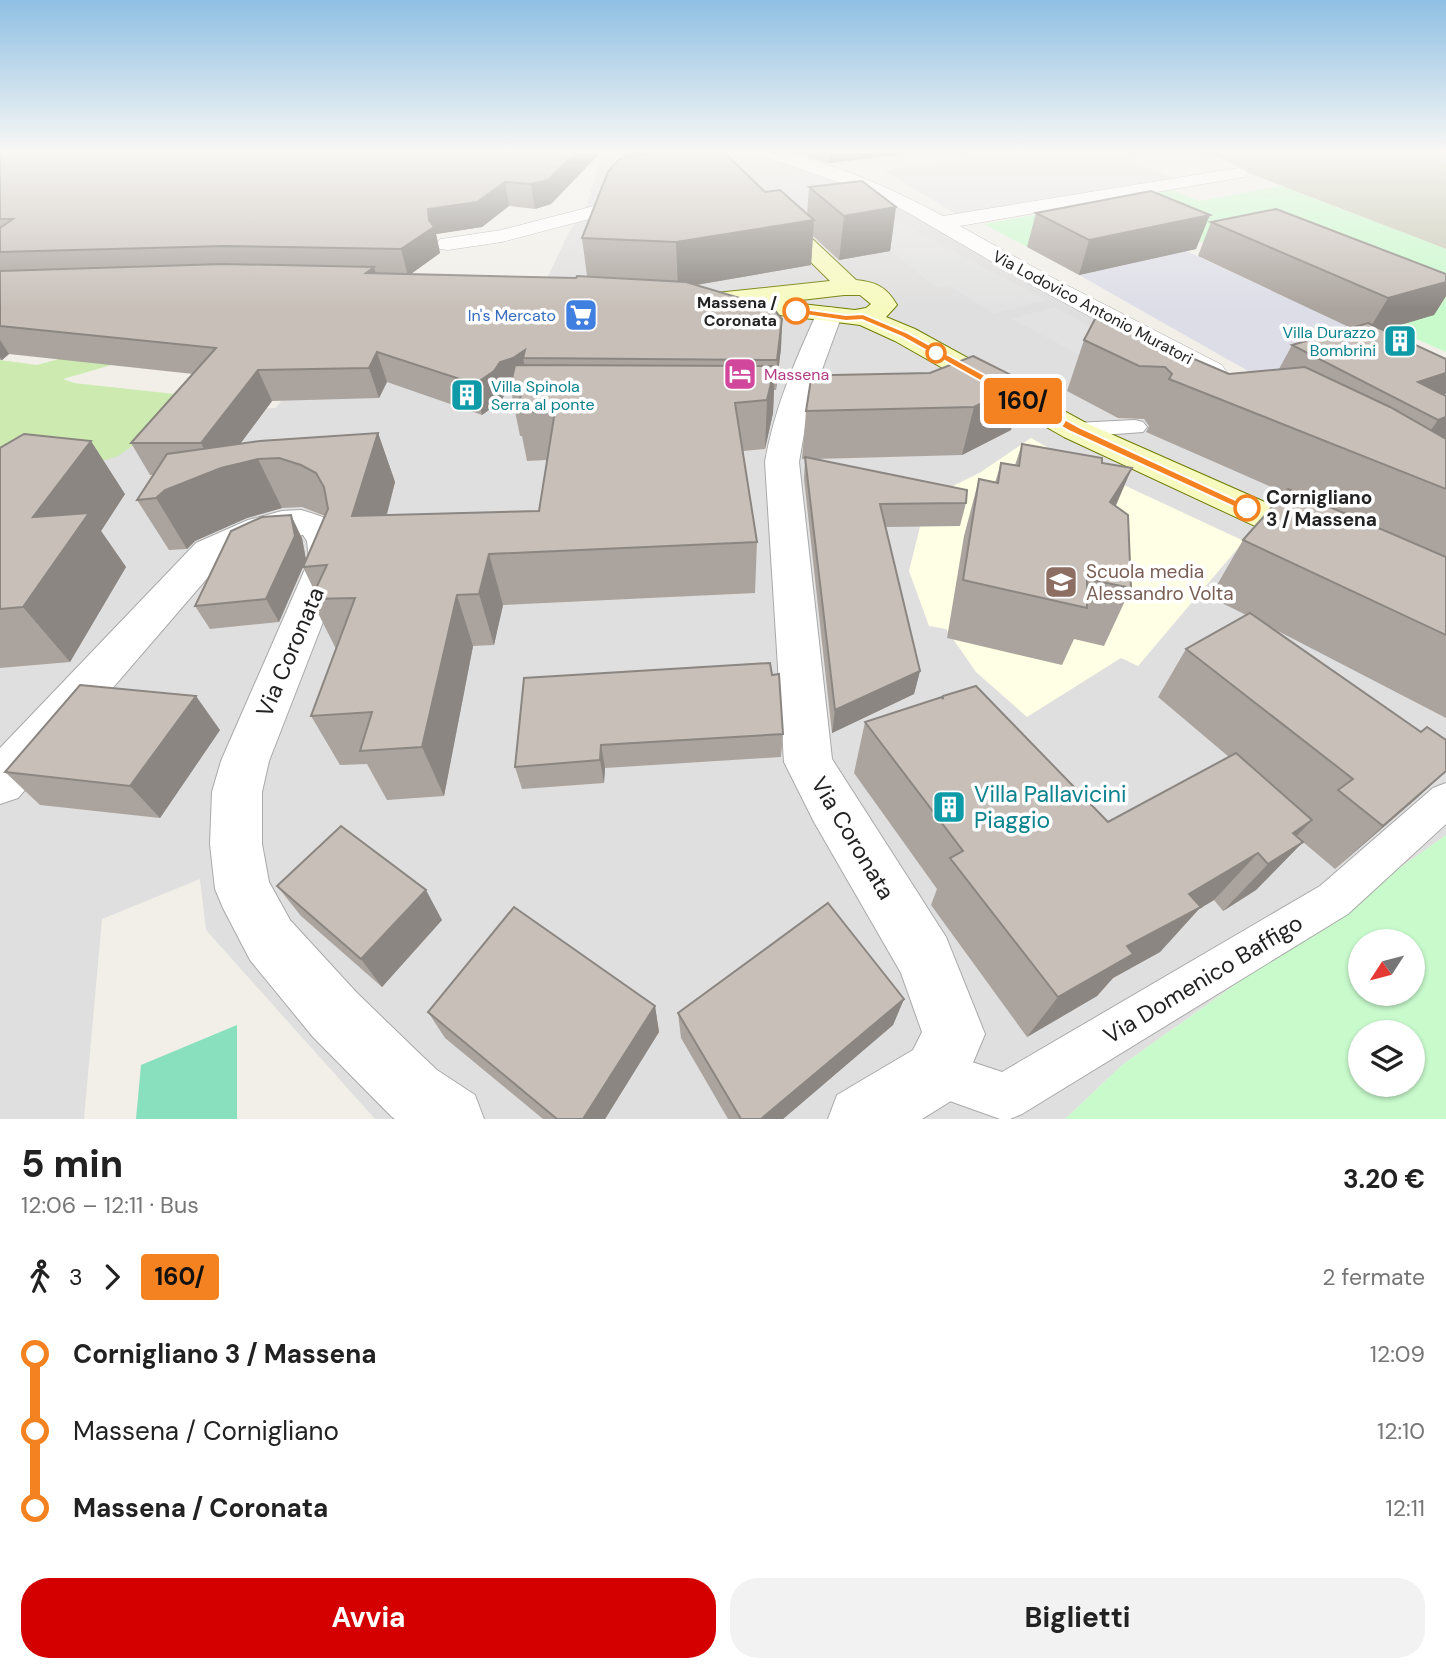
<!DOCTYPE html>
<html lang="it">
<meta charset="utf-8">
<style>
body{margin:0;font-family:"DM Sans",sans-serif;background:#f2f2f2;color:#222;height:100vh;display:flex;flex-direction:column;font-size:26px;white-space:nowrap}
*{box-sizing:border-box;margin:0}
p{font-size:23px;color:#767676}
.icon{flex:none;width:38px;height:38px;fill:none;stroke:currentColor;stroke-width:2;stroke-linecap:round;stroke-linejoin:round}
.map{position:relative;height:1119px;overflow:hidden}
.panel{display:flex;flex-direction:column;background:#fff;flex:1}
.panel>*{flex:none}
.badge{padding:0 14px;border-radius:5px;font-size:24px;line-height:46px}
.needle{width:46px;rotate:234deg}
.buttons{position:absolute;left:1348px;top:929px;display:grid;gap:14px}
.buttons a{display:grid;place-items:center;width:77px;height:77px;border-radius:50%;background:#fff;box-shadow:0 2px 5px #0004;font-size:35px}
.map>.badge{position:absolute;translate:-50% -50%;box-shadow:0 0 0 4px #fff}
.legs{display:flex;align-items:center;gap:10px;height:77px;padding:0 21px;font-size:23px}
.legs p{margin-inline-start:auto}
.headline{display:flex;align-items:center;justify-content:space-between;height:119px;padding:0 21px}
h1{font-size:38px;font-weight:700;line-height:52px}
.primary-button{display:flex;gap:14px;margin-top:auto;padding:14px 21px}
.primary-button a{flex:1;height:80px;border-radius:28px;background:#d40000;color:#fff;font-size:28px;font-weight:700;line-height:80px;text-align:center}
.primary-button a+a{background:#f2f2f2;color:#222}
ul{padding:0 21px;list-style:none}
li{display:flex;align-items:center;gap:24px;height:77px;font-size:26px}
li i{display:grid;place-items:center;width:10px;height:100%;margin:0 9px;background:currentColor}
li i::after{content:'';width:18px;height:18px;margin:-9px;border:5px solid;border-radius:50%;background:#fff}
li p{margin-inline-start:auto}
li:first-child i{background:linear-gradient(#0000 50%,currentColor 0)}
li:last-child i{background:linear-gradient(currentColor 50%,#0000 0)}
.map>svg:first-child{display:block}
.residential{fill:#e0dfdf}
.education{fill:#ffffe5}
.construction{fill:#c7c7b4}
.grass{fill:#cdebb0}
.park{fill:#c8facc;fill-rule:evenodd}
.pitch{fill:#88e0be}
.parking{fill:#e2e2e2}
.plaza{fill:#dddde8}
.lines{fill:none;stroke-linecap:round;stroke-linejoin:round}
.pedestrian-casing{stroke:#a9a9a9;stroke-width:2}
.minor-casing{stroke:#a9a9a9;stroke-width:1}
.tertiary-casing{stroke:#a9a9a9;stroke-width:2}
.secondary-casing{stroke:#707d05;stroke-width:2}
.pedestrian{fill:#fff;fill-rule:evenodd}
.minor{fill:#fff;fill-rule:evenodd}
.tertiary{fill:#fff;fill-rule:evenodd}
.secondary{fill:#f7fabf;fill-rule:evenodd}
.wall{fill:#aba49e;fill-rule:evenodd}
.shaded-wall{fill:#8b8681}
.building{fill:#c7bfb8;stroke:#8b8681;stroke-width:2}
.line-1{fill:#f58220;stroke:#fff;stroke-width:2}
.stop-1-dot{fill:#fff;stroke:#f58220;stroke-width:3.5}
.labels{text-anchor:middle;stroke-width:7;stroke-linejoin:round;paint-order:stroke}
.far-stop-label{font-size:16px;font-weight:bold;fill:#222;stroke:#fff;text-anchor:end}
.far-street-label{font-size:16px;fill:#222;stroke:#fff}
.far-shop-label{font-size:16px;fill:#366cbe;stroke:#fff;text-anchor:end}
.far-culture-label{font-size:16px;fill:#0d838f;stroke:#fff;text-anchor:end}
.far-hotel-label{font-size:16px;fill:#b23c85;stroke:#fff;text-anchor:start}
.stop-label{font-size:19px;font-weight:bold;fill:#222;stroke:#fff;text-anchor:start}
.education-label{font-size:19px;fill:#785e54;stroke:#fff;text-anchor:start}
.near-street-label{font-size:23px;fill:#222;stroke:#fff}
.near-culture-label{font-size:23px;fill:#0d838f;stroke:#fff;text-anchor:start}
</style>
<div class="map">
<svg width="1446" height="1119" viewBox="0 0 1446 1119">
<rect width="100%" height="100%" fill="#f2efe9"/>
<path class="residential" d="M350,152H778L790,160L890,200L1446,503V835L1122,1065L1065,1119H375L206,930L200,879L102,919L84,1119H0V474L136,442L198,410L276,408L315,353L542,289L568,234L587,205L601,155L471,157Z"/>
<path class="education" d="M1031,438L1068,459L1244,541L1138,666L1121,658L1027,717L976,672L946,629L929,626L909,571L927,499L981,472Z"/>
<path class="construction" d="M1204,152H1446V249L1251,174L1230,162Z"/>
<path class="grass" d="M288,297L344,298L63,379L74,383L202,397L118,456L91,465L0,474V360L37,365Z"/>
<g class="park">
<path d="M1281,186L1446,249V352L1391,328L1433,314L1222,251L1183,234L1027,247L984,224L1172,190L1199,201Z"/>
<path d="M1446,835V1119H1065L1122,1065ZM1360,942H1412V994H1360ZM1360,1032H1412V1085H1360Z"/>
</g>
<path class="pitch" d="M237,1025V1119H136L141,1065Z"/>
<g class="parking">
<path d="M1016,152H1111L1172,178L956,214L883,170Z"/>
<path d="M857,223H901L1046,300L993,314L949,286L937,288Z"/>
<path d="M1055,307L1097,331L1202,418L1011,319Z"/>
</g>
<path class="plaza" d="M1186,251L1393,347L1271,384L1079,275Z"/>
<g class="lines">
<defs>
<g id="pedestrian">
<path d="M1135,420L1143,422L1147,427L1143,432L1075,437L1067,435L1063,430L1067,425L1075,423Z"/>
<path d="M1446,783V824L1348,914L1022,1114L1010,1119H1000L919,1090L913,1073L919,1056L936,1050L1002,1072L1320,886L1433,788Z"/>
</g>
<g id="minor">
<path d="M615,152H632L634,155L620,198L608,214L502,242L448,250L440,249L437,244L440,239L448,238L501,230L594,206L601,197L616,155Z"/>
<path d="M761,152C815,152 895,190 943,216L1238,168L1244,169L1247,173L1244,177L1238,178L960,226L1053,278L1222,365L1226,371L1222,377L1212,379L1202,377L1037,288L905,211L841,183L763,156Z"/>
</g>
<g id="tertiary">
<path d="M829,307L838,309L842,315L809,405L799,462L832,759L946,937L985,1034L959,1096L922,1119H828L837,1095L913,1050L922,1032L901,973L814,822L784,762L765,462C774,410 794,363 816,315L820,309Z"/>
<path d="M301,510C335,520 343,523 347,560L269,761L262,792V844L269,882L290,920L357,993L419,1053L437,1070L475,1095L484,1119H395L391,1116L313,1037L250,960L223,908L215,889L210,844L212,792L221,761L309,560L307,541L303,535L273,538L222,561L18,798L0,804V748L196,543L248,520L282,511Z"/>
</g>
<path id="secondary" d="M700,152H720L856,280C876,282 887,287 897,305L886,317L915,329L1086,423L1326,529L1332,538L1326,547L1313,550L1300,547L1064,437L895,341L860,325L707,306L703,301L707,296L716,293L830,281ZM844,295H860L871,304L866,308L855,310L784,302Z"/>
</defs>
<use href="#pedestrian" class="pedestrian-casing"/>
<use href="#minor" class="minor-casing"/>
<use href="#tertiary" class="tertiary-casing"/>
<use href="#secondary" class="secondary-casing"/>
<use href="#pedestrian" class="pedestrian"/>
<use href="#minor" class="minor"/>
<use href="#tertiary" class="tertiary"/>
<use href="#secondary" class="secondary"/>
</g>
<g class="wall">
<path d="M0,152H601L551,204L535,209L509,206L482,227L436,234L440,253L411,274L576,278L587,276L582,238L625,158L624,152L765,192L807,214L809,187L896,207L890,251L839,260L813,236L811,265L696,285L782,319L781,348L776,390H774L773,413L765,449L743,451L757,542L755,593L503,605L494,645L473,646L444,796L387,800L367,764L340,765L311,716L336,649L311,599L315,592L303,567L279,622L210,629L195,606L302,538L306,559L325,516L302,507L282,508L247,518L195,541L187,549L169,550L137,500L153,475H150L131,443L193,374L9,354L2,360H0ZM387,382L482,415L501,401L506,392L511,391L520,436H522L527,461L547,460L539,511L387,515L395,482L378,433L240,444L272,401L379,398Z"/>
<path d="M797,152H898V155L829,163L800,155Z"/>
<path d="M1036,213L1196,249L1079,275L1027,247Z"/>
<path d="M1211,222L1446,274V296L1434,315L1383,330L1446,359V393L1445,395L1446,396V718L1276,630L1421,732L1446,740V772L1335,869L1303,842L1256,890L1223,911L1214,900L1199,909L1160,952L1113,978L1097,996L1027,1037L931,905L937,889L854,773L865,722L1108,822L1229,757L1158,697L1186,649L1246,615L1210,597L1243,540L1285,493L1146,432L1149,426L1144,419L1118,418L1067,391L1084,340L1229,374L1279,369L1292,345L1351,328L1198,256Z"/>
<path d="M930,373L1011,430L962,455L815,459L966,503L960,526L886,527L920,671L914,694L832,733L804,479L805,459H802L806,411Z"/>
<path d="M1022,444L1102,463L1116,506L1131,588L1104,646L1074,639L1062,665L947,638L964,536L979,479L995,483L1001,463L1015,465Z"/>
<path d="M0,448L125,494L101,531L126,567L70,662L0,668Z"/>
<path d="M524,678L783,734L781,757L605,768L604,783L522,789L515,767Z"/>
<path d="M220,730L160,818L40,805L5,772Z"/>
<path d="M277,886L442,920L382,987L301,916Z"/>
<path d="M904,999L893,1025L783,1119H728L681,1038L678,1013Z"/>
<path d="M655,1006L659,1032L605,1119H543L445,1038L428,1012Z"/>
</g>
<g class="shaded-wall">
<path d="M576,152H601L551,204L535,209L531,184Z"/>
<path d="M624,152H701L627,186Z"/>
<path d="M830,152H898V155L829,163Z"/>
<path d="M505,182L509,206L482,227L436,234L440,253L408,276L401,249L428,209Z"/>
<path d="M896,207L890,251L839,260L844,216Z"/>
<path d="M1210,215L1196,249L1079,275L1089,240Z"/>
<path d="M814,220L811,265L678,288L676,242Z"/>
<path d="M374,267L382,295L366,273Z"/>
<path d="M1446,282V296L1434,315L1366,335L1388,298Z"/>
<path d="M782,319L781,348L776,390L777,360Z"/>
<path d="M0,340L9,354L2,360L0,357Z"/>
<path d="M525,350L523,358L528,382L519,388H510L511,391L506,392L501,401L482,415L475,384L500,362Z"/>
<path d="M377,352L387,382L379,398L369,368Z"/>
<path d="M775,366L773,413L765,449L767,400Z"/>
<path d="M258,370L272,401L223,467L258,459L282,508L247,518L195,541L187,549L156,498L165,490L215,470L201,443Z"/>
<path d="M1446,373V393L1437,407L1418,382Z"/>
<path d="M1025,382L1011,430L962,455L974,407Z"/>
<path d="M1446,417V441L1409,461L1438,420Z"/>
<path d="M378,433L395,482L373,566L352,516Z"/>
<path d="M91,441L125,494L101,531L126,567L70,662L23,607L33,517Z"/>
<path d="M1132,468L1108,524L1110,502Z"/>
<path d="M291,515L302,538L306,560L279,622L266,599Z"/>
<path d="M489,554L503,605L494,645L479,594Z"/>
<path d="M457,595L473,646L444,796L422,747Z"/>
<path d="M920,671L914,694L832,733L835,710Z"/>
<path d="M196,696L220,730L160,818L130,786Z"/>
<path d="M601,745L605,768L604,783L600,760Z"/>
<path d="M1446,771L1416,799L1335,869L1383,826Z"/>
<path d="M1312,820L1273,861L1303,842L1256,890L1223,911L1268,864L1293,833Z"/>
<path d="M1258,853L1214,900L1199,909L1160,952L1113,978L1097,996L1027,1037L1058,997L1127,946L1189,894Z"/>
<path d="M426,890L442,920L382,987L361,959Z"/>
<path d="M904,999L893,1025L783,1119H761Z"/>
<path d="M655,1006L659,1032L605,1119H583Z"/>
</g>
<g class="building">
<path d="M0,152H576L548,180L531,184L505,182L477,202L428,209L429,220L434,227L401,249L224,246L0,252V228L13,219H0Z"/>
<path d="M676,152H724L765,192L780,190L814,220L676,242L582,238L608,172L619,159Z"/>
<path d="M862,181L896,207L844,216L809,187Z"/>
<path d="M1151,191L1210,215L1089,240L1036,213Z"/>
<path d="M1276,209L1446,274V282L1388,298L1211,222Z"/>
<path d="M223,264L374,267L366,273L576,278L577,276L686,282L773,308L782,319L777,360L523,358L525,350L513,358L500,362L494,371L475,384L377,352L369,368L258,370L201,443H131L216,348L0,326V271Z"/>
<path d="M1096,317L1229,374L1305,367L1390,407L1446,439V489L1169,379L1172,374L1165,367L1139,366L1084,340Z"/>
<path d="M1368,323L1446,359V373L1418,382L1446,396V417L1438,420L1292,345Z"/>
<path d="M973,356L1025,382L974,407L806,411L811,379L833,375L930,373Z"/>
<path d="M515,365L775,366L767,400L735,403L757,542L489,554L479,594L457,595L422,747L360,751L372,712L311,716L355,598L311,599L327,565L303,567L328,509L324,487L316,473L301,465L279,458L258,459L221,468L165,490L156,498L137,500L167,454L260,441L378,433L352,516L539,511L555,411L518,412L522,387L510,388Z"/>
<path d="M24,434L91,441L33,517L89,513L23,607L0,609V448Z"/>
<path d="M1022,444L1102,458V463L1132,468L1110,502L1128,515L1131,588L1087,579V608L963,580L979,479L998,483L1001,463L1019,466Z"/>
<path d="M805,457L967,490L966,503L880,504L920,671L835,710Z"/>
<path d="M1288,489L1446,557V635L1243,540Z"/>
<path d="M291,515L295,536L266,599L195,606L231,531L262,517Z"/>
<path d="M1250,613L1421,732L1427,727L1446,740V771L1383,826L1338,790L1353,779L1186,649Z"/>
<path d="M770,663L772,675L779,674L783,734L601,745L600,760L515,767L524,678Z"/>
<path d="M80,685L196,696L130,786L5,772Z"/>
<path d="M976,686L1108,822L1236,753L1312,820L1293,833L1303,842L1268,864L1258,853L1189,894L1201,907L1127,946L1133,954L1058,997L950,858L963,851L865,722L942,697L943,699V696Z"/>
<path d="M341,826L426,890L361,959L277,886Z"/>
<path d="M828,903L904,999L761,1119H741L678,1013Z"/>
<path d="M514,907L655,1006L583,1119H557L428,1012Z"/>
</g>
<linearGradient id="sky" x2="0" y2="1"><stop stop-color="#8fc0e4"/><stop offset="0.49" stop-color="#f9f8f5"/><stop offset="1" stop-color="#f9f8f5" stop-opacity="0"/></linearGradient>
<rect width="1446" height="309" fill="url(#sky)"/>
<path class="line-1" d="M796,308L846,315L863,314L908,333L1079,427L1253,508L1247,513L1243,511L1071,432L902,337L862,320L846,321L792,313L791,311Z"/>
<defs>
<symbol id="supermarket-square" viewBox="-11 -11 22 22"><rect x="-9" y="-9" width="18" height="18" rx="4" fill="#3f7fe0" stroke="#fff"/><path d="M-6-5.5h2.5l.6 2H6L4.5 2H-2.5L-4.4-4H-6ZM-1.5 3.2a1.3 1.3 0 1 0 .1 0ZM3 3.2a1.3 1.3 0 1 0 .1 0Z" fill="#fff"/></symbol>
<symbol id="building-square" viewBox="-11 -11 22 22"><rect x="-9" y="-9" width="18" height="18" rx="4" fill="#0f9aa8" stroke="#fff"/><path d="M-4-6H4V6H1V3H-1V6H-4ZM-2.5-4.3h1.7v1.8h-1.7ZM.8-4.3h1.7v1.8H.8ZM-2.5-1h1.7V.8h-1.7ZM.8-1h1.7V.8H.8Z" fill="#fff"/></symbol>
<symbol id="hotel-square" viewBox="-11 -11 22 22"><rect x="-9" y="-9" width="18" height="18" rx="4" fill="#d1479c" stroke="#fff"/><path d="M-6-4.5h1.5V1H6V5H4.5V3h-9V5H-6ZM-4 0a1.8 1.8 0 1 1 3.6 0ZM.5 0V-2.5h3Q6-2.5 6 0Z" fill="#fff"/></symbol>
<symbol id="school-square" viewBox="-11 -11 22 22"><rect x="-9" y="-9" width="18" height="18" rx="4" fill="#8d6e63" stroke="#fff"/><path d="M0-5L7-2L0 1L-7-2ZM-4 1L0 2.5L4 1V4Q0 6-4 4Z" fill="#fff"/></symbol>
</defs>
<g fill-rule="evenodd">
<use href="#supermarket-square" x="562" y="296" width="38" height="38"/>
<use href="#building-square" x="1381" y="322" width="38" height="38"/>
<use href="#hotel-square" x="721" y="355" width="38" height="38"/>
<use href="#building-square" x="448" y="376" width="38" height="38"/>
<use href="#school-square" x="1042" y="563" width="38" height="38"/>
<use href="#building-square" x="930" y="788" width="38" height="38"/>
</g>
<g class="stop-1-dot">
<circle cx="796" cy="311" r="12"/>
<circle cx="936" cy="353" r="9"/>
<circle cx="1247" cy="508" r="12"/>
</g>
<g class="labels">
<g class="far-stop-label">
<text x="777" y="308">Massena /<tspan x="777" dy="18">Coronata</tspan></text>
</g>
<g class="far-street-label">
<text transform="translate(1093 307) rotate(28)" y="6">Via Lodovico Antonio Muratori</text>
</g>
<g class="far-shop-label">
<text x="556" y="321">In's Mercato</text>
</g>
<g class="far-culture-label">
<text x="1376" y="338">Villa Durazzo<tspan x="1376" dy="18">Bombrini</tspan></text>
<text x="491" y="392" text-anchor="start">Villa Spinola<tspan x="491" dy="18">Serra al ponte</tspan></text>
</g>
<g class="far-hotel-label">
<text x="764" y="380">Massena</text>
</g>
<g class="stop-label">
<text x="1266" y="504">Cornigliano<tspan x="1266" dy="22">3 / Massena</tspan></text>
</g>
<g class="education-label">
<text x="1086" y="578">Scuola media<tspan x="1086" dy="22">Alessandro Volta</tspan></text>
</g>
<g class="near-street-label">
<text transform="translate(290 652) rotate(-67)" y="8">Via Coronata</text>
<text transform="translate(853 838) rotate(59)" y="8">Via Coronata</text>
<text transform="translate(1203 979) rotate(-31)" y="8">Via Domenico Baffigo</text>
</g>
<g class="near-culture-label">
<text x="974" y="802">Villa Pallavicini<tspan x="974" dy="26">Piaggio</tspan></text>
</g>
</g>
</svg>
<div class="buttons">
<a><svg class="needle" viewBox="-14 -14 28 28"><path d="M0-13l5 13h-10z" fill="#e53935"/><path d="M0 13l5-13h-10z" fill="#767676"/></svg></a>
<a><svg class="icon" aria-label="layers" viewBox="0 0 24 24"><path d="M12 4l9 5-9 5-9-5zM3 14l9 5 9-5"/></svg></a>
</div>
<b class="badge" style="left:1023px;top:401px;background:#f58220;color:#111">160/</b>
</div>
<section class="panel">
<div class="headline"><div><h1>5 min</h1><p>12:06 – 12:11 · Bus</p></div><b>3.20 €</b></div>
<div class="legs"><svg class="icon" aria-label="walk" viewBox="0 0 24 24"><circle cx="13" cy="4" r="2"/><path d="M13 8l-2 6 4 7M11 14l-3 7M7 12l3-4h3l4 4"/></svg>3<svg class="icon" aria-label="forward" viewBox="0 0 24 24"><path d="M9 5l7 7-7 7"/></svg><b class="badge" style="background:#f58220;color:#111">160/</b><p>2 fermate</p></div>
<ul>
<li><i style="color:#f58220"></i><b>Cornigliano 3 / Massena</b><p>12:09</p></li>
<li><i style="color:#f58220"></i><span>Massena / Cornigliano</span><p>12:10</p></li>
<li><i style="color:#f58220"></i><b>Massena / Coronata</b><p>12:11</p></li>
</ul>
<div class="primary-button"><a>Avvia</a><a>Biglietti</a></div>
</section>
